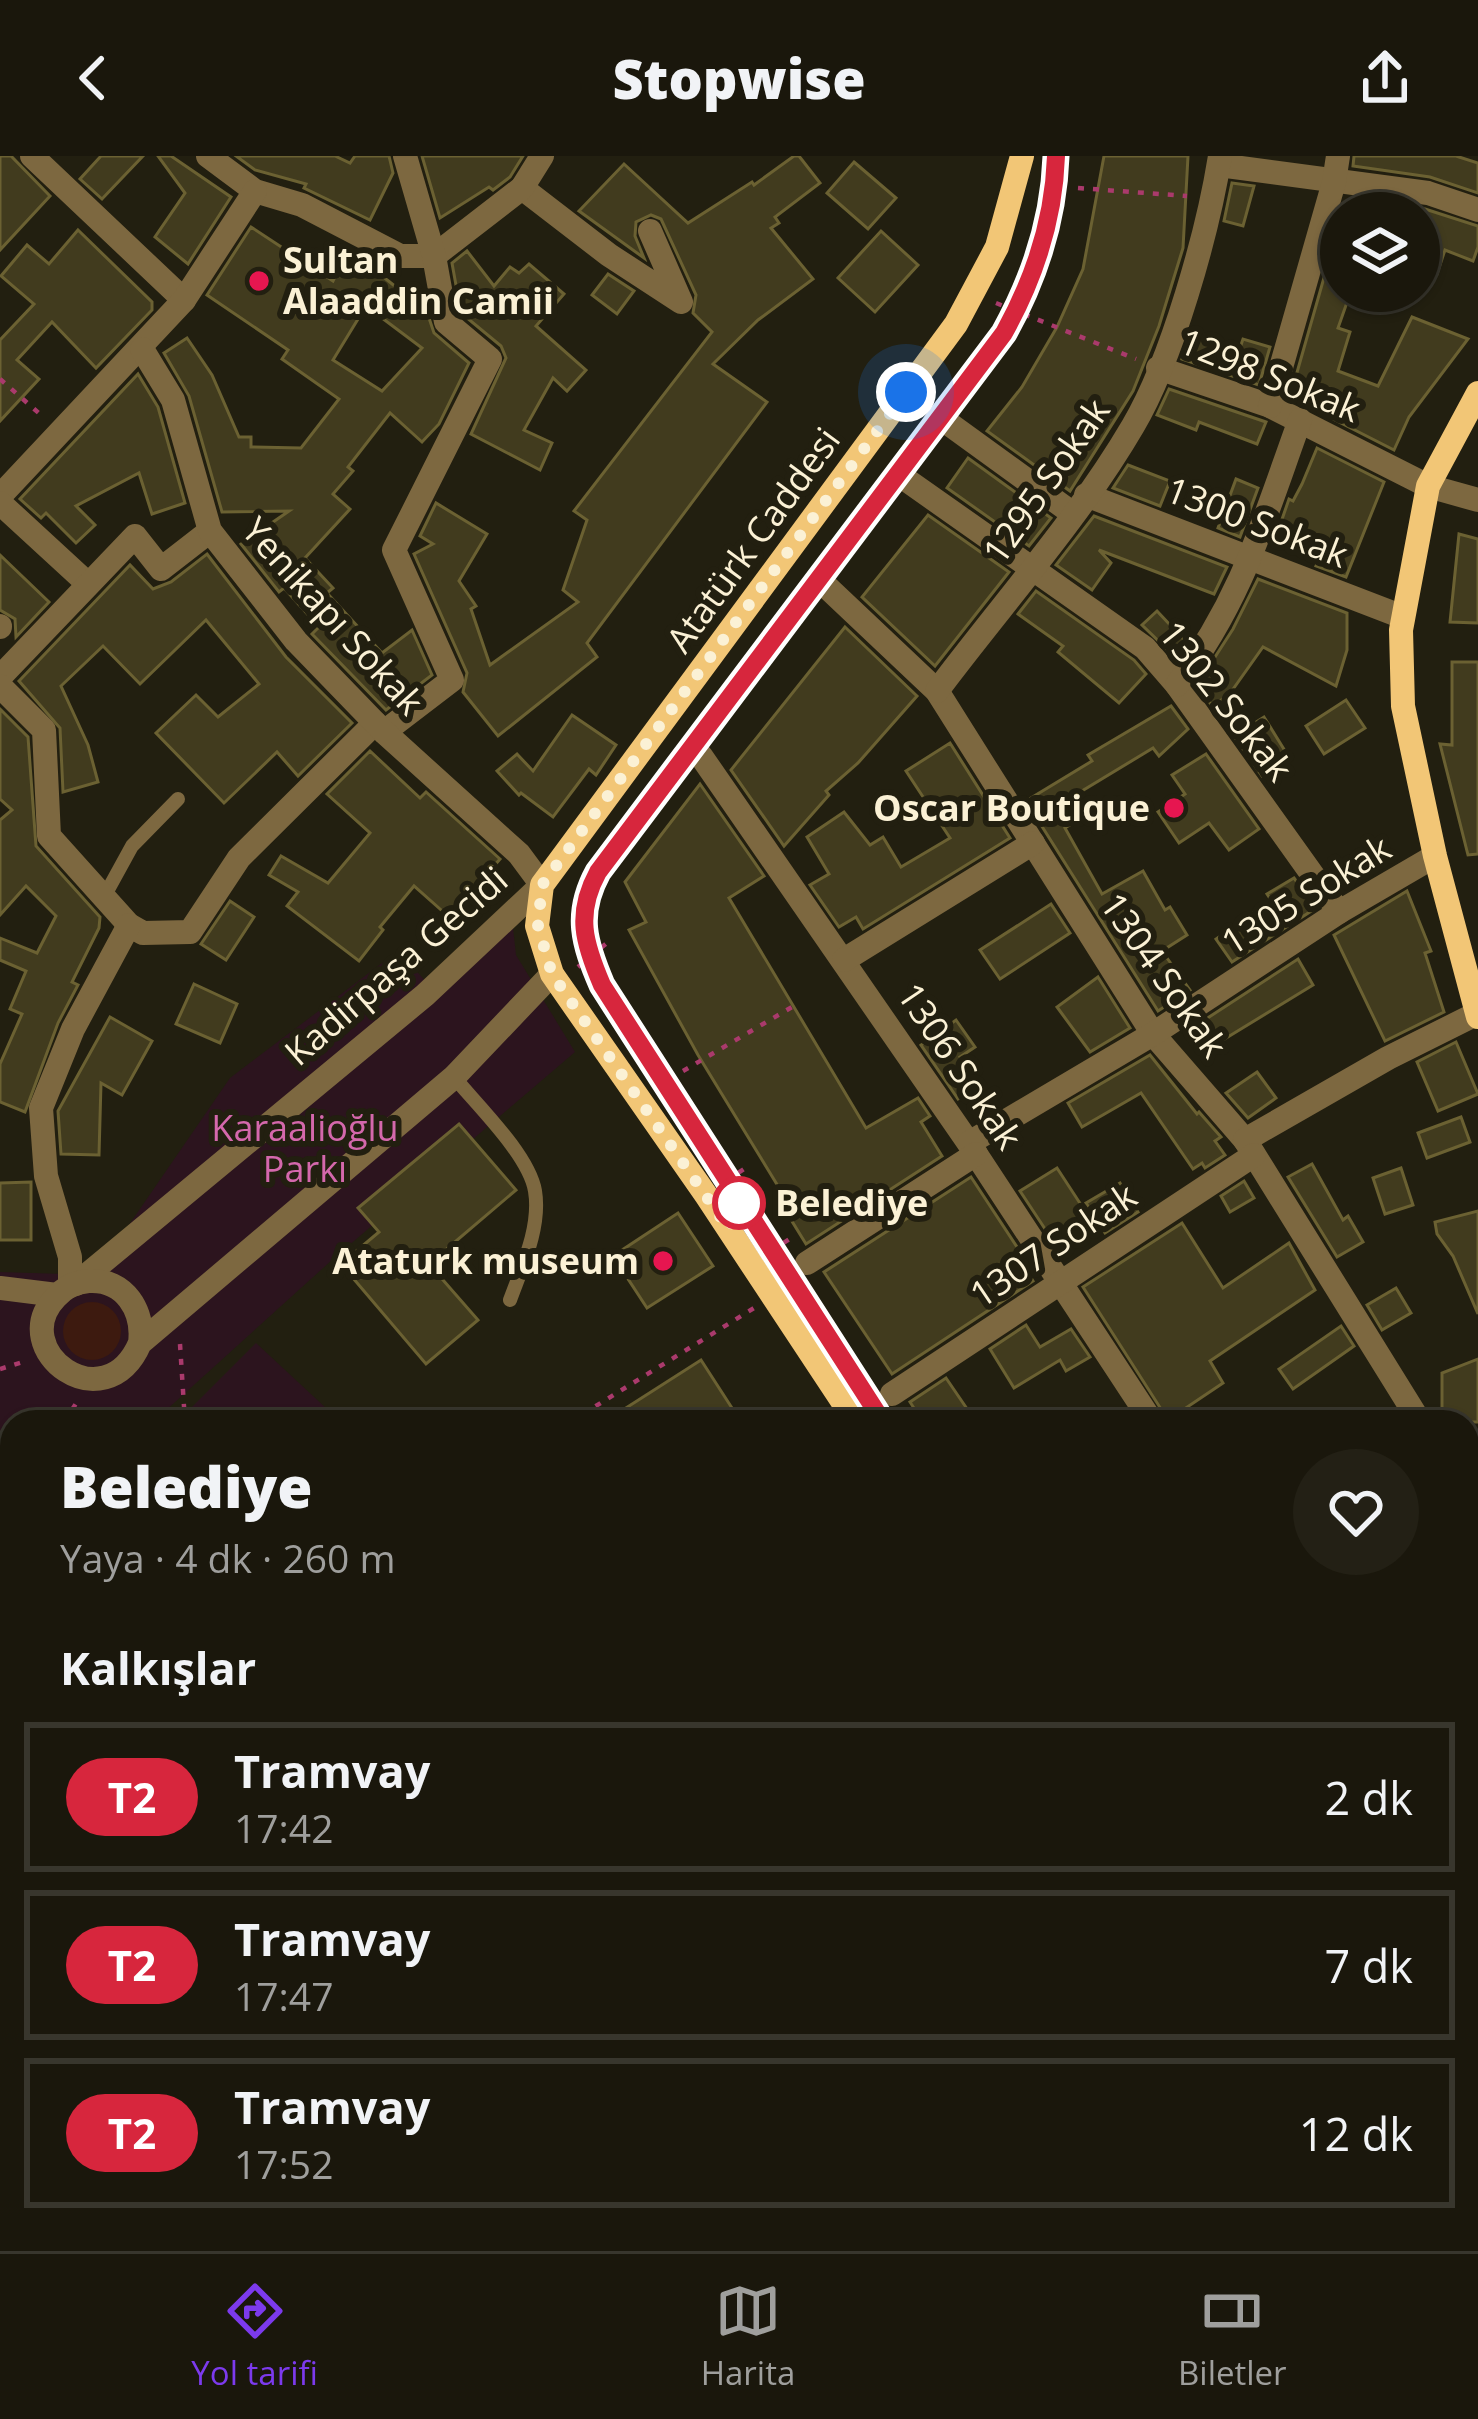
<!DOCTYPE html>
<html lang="tr">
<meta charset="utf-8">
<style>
body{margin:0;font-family:"Open Sans",sans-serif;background:#232015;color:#f1f3f6;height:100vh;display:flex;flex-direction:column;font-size:45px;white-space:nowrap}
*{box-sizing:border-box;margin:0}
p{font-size:39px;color:#9f9f9d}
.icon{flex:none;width:66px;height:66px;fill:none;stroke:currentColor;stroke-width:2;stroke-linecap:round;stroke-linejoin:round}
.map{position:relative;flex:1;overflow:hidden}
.panel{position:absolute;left:0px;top:1254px;width:1479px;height:843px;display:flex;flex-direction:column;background:#1a170c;border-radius:36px 36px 0 0;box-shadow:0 3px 9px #0004,0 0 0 3px #38362d}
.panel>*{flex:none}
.badge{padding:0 24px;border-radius:39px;font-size:42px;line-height:78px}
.controls{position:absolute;left:1320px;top:36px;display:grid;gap:24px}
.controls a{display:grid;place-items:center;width:120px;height:120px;border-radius:50%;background:#1a170c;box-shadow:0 3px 9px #0004,0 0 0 3px #38362d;font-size:60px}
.you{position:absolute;width:60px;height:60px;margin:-30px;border:9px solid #fff;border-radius:50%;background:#1a73e8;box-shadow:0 0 0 18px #1a73e833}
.map>.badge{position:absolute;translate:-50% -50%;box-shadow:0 0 0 6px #fff}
h2{padding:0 60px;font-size:45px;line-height:108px}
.round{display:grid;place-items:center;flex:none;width:126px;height:126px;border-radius:63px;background:#232015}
.headline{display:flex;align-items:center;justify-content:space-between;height:204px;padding:0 60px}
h1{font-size:57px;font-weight:800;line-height:90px}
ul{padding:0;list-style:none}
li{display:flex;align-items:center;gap:36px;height:150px;margin:0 24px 18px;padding:0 36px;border:6px solid #38362d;border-radius:0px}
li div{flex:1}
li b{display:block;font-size:45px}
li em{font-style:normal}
li .badge{min-width:132px;font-weight:700;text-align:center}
header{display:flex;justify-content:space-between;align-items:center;height:156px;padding:0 60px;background:#1a170c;font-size:54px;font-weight:800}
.menu{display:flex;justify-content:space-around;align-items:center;height:168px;border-top:3px solid #38362d;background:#1a170c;font-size:33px;color:#9f9f9d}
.menu a{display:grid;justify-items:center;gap:6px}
.menu .current{color:#7c3aed}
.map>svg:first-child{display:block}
.green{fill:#2c141e}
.water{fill:#3d1a0f}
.building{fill:#413b1e;stroke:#6b6132;stroke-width:3;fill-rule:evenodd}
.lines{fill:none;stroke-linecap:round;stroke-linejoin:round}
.path{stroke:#aa3a6c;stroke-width:4.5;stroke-dasharray:6 9;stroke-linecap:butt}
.lane{stroke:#7d6840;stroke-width:14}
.street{stroke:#7d6840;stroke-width:24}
.secondary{stroke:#f2c676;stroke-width:24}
.tram{stroke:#e61650;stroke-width:3}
.line-casing{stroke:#fff;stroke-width:27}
.line{stroke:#d7263d;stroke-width:18}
.walk{stroke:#fbf1d5;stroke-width:12;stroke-dasharray:0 21.6}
.poi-dot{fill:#e61650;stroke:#221f10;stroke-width:4.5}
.stop-dot{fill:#fff;stroke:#d7263d;stroke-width:6}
.labels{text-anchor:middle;stroke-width:12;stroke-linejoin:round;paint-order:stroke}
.poi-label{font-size:36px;font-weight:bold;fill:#fbf1d5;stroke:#221f10;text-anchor:end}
.street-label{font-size:36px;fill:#fbf1d5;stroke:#221f10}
.park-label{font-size:36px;fill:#d468ac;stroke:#221f10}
.stop-label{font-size:36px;font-weight:bold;fill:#fbf1d5;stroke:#221f10;text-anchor:start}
</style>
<header><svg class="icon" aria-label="back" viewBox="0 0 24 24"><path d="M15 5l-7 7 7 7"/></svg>Stopwise<svg class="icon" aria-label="share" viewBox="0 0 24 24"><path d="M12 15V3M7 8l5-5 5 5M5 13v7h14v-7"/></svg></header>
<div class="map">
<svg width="1478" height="2095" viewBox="0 0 1478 2095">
<rect width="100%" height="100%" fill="#221f10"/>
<g class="green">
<path d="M513,772L516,799L575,896L333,1103L153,1266H12V1384L0,1394V1116L63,1118L109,1098L230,922L398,795L430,830Z"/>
<path d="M256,1187L341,1266H177Z"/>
<path d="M0,1869L12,1892V2085H157L142,2095H0Z"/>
<path d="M224,2085H940L936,2095H228Z"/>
</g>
<g class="water">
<circle cx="92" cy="1175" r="29"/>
<path d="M514,2085H608L606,2095H513Z"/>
</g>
<g class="building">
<path d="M0,0H11L50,40L0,94Z"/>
<path d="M101,0H143L102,43L80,23Z"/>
<path d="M158,0H171L231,41L188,108L155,81L185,37Z"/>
<path d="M236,0H335L350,7L355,0H389L393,17L370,64L304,32L306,28L255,14Z"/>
<path d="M422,0H523L510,21L493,34L489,31L440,62Z"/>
<path d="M794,0H799L820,27L775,61L779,67L771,72L813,123L758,164L713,208L767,246L587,487L597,501L498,580L463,536L467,517L414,398L433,388L420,380L436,347L487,378L459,425L476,450L471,453L490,509L578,446L563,434L587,364L574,355L712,176L693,157L696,139L661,63L651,59L636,66L635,80L644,102L579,55L624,8L688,67L752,26L754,29Z"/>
<path d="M1104,0H1188L1183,92L1159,170L1133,235L1070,335L987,275L1022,231L1057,171L1083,113Z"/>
<path d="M1354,0H1456L1478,7V37L1430,21L1353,10Z"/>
<path d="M854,6L896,42L868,73L827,37Z"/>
<path d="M1232,27L1254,30L1243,70L1224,65Z"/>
<path d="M1425,53L1478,70V91L1473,105L1445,94L1437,118L1419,111V70Z"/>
<path d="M1341,62V135H1351L1338,172L1350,176L1338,215L1378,230L1412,161L1468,183L1409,261L1394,294L1290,241Z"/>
<path d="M251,71L333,125L349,92L385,111L381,119L427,156L434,177L469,207L439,268L422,286L390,257L348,311L353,315L333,338L350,353L305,402L333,432L327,437L382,497L412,474L432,519L386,554L312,478L319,471L284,432L279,436L241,388L289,355L222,356L189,240L164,197L187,182L212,219L239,281H251V291L301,292L339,243L282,203L288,194L207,139ZM366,150L422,192L382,235L333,204Z"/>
<path d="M78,74L152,146V154L96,212L52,166L17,204L39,223L0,265V184L34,148L1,120L27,89L49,108Z"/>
<path d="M881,75L918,109L875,156L838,122Z"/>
<path d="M467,95L494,130L510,111L519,117L529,108L564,138L536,170L586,214L567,235L553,222L524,274L552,287L540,314L471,278L506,202L501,190L461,157L452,107Z"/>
<path d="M608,118L634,135L617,158L592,139Z"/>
<path d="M1192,175L1240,192L1243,183L1270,191L1259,229L1182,203Z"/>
<path d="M138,218L158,251L185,347L152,358L139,317L76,350L95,369L76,387L46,357L41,362L20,343Z"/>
<path d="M1169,233L1266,266L1257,288L1199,266L1196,274L1157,259Z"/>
<path d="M1317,292L1384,326L1346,421L1316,410L1323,394L1278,375L1289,343L1293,345L1302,328Z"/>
<path d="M968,302L1051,362L1029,390L947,332Z"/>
<path d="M1128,309L1170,325L1160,350L1113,332Z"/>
<path d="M1236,323L1258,332L1240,381L1218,372Z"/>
<path d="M928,359L1009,416L935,510L862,441Z"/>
<path d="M1094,360L1227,411L1214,438L1099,394L1111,407L1092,434L1056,409Z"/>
<path d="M1459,378L1478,383V467L1450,466Z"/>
<path d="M207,398L286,501L352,567L298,620L277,596L224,647L156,577L196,539L218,561L259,528L206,464L140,528L103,490L61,530L88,589L98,626L63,636L60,572L19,525L130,409L153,433L171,426Z"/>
<path d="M0,399L49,446L16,481L15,463L0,454Z"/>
<path d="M1258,423L1347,457V494L1336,530L1263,491L1231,536L1213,551L1197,529L1233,473Z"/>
<path d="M1036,435L1134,504L1146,518L1119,547L1058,496L1063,490L1018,458Z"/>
<path d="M1157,455L1187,487L1176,502L1142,469Z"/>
<path d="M845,471L917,540L858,607L826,635L829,639L784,690L731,614Z"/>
<path d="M1452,506H1478V698L1468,699L1440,588L1452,589Z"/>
<path d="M1346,544L1365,572L1324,598L1306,570Z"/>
<path d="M1171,550L1188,573L1159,600L1153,592L1072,641L1084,660L1065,672L1102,738L1143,715L1165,754L1170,751L1187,779L1162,795L1190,834L1158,855L1026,645L1092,605L1088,599Z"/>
<path d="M0,553L28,581L36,690L100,761L99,772L72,826L78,829L58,867L25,956L0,946V908L22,858L10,853L26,815L0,804V782L37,797L56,760L26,730L0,759V664L12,654L0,643Z"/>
<path d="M572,559L616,589L596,619L589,613L553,661L521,637L519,639L497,615L517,598L533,615Z"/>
<path d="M1264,561L1290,603L1262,620L1234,580Z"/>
<path d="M950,587L1010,682L863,773L856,761L839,771L810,729L829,718L807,681L844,656L870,689L883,681L901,711L950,682L906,615Z"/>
<path d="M370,595L420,642L426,636L500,703L449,761L414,730L380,771L383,774L359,805L287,750L298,736L269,719L281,700L328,727L370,677L327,638Z"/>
<path d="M1206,598L1259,673L1229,694L1209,667L1179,687L1158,656L1185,638L1172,619Z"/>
<path d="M700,628L764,720L729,742L866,972L918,942L930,960L921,966L942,1000L806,1088L790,1062L795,1058L698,899L629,774L646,766L625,726Z"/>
<path d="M1294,722L1316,752L1232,806L1216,783L1271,744L1267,738Z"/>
<path d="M1407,735L1431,795L1425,797L1444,856L1385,885L1334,779Z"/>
<path d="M230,745L254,761L226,804L201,788Z"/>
<path d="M1051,748L1070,777L1000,823L980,794Z"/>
<path d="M1298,803L1313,829L1218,887L1203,865Z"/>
<path d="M1098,821L1130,872L1090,896L1057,851Z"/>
<path d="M194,828L237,848L220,887L176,868Z"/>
<path d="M110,861L152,885L122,939L101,927L99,999L61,998L58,955Z"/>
<path d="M956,864L975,891L960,901L978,930L958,943L921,889Z"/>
<path d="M1456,886L1478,938L1438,955L1417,906Z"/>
<path d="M1150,899L1197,958L1199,956L1221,981L1215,985L1225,999L1205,1012L1202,1007L1193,1013L1141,937L1082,971L1068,947Z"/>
<path d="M1257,916L1276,942L1248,962L1226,937Z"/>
<path d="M1461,961L1470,986L1427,1002L1418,977Z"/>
<path d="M459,968L516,1034L429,1108L478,1164L426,1208L341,1108L379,1076L358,1052Z"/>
<path d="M1312,1008L1343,1064L1348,1060L1363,1086L1337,1101L1288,1021Z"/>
<path d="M1057,1012L1087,1058L1051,1082L1020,1035Z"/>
<path d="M1401,1012L1413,1049L1385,1058L1373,1022Z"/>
<path d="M971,1021L1023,1100L1019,1102L1033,1125L892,1218L824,1116Z"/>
<path d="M1244,1025L1254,1042L1230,1056L1221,1040Z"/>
<path d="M31,1026V1084H0V1027Z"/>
<path d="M1120,1027L1138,1056L1105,1077L1086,1047Z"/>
<path d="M1478,1055V1158L1453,1100L1437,1078L1435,1066Z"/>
<path d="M678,1057L713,1110L647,1152L613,1100Z"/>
<path d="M1182,1067L1223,1132L1289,1087L1315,1134L1210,1205L1223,1227L1168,1264L1083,1131Z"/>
<path d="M1396,1132L1411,1157L1382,1174L1367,1149Z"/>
<path d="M1026,1169L1040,1191L1071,1173L1090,1201L1066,1215L1060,1204L1014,1232L990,1193Z"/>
<path d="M1341,1170L1354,1190L1293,1233L1279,1213Z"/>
<path d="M1478,1203V1266H1442V1217Z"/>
<path d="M701,1204L741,1266H604Z"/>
<path d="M946,1222L976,1266H923L910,1246Z"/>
</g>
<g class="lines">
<g class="path">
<path d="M1078,32L1187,40"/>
<path d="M996,147L1136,203"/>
<path d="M0,223L41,259"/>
<path d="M578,811L608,786"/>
<path d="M683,915L792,851"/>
<path d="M726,1025L747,1011"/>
<path d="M771,1095L791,1082"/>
<path d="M180,1188L185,1266"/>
<path d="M0,1213L26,1205"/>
<path d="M64,1266L77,1246"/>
<path d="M570,1266L754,1152"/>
<path d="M0,1323L12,1313"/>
<path d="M0,1515L12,1501"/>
<path d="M0,1627L12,1645"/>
<path d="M0,1723L12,1716"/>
<path d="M0,1936L12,1958"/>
<path d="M0,2083L12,2075"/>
<path d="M83,2085L89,2095"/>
<path d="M212,2085L218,2095"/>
<path d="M316,2085L322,2095"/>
<path d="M394,2085L401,2095"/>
<path d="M649,2085L656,2095"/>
<path d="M797,2085V2095"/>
<path d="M99,2095L115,2085"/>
<path d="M448,2095L458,2090"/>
<path d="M479,2095L481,2085"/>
<path d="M622,2095L625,2085"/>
</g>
<g class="lane">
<path d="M104,741L132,690L178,643"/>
<path d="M454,921C477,949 529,999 535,1035C541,1071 522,1111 510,1144"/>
</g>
<g class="street">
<path d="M32,0L184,144"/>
<path d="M208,0L255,35L302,49L400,100H434"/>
<path d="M1219,9L1428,37L1478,54"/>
<path d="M522,32L609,99L681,146L650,75"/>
<path d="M434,100L522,32L542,0"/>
<path d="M1158,212L1270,250L1428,330L1478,344"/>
<path d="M1270,250L1334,26L1338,0"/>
<path d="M952,270L1072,357"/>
<path d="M908,325L1145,492L1177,529L1339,756"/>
<path d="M1086,339L1403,461"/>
<path d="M0,340L184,144L255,35"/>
<path d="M0,347L87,427"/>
<path d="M828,432L937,535L1153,878L1245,984L1420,1266"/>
<path d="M0,471V470"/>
<path d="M0,521L135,380L161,413L210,375"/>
<path d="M1177,529C1242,444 1264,363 1300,264"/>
<path d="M0,530L44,574L49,680L129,769L143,777L190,776L239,702L375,567"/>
<path d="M937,535C1002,448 1078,364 1133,270C1172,204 1208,76 1220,0"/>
<path d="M384,576L452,524L394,394L490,203L446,166L434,100L405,0"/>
<path d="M701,600L970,989L1152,1266"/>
<path d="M844,804L1033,687"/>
<path d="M1245,984L1388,902L1478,857"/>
<path d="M969,987L1153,878L1339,756L1435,700"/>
<path d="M807,1107L976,998"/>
<path d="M76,1128L425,839L542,729L519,698L384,576L296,485L210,375L173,244L142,193"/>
<path d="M70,1130V1101L46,1020L41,952L73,873L129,769"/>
<path d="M0,1132L57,1139"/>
<path d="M140,1187C144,1155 125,1123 89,1125C76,1126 64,1132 56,1141C5,1194 105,1268 140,1187L454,921L552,818"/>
<path d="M892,1238L1254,999"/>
<path d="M1467,1615L1478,1632"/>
<path d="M1002,2085L1033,2095"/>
<path d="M976,2095L980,2085"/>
</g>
<g class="secondary">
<path d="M1478,237L1428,330L1401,474L1403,550L1435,700L1478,861"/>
<path d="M856,1266L706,1039L552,818L537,770L542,729L956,168L997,91L1022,0"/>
<path d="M1467,1326L1478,1322"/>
<path d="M1356,2085L1362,2095"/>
</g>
<g class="tram">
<path d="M883,1266L602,829C584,787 574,757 598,716L1004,177C1034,123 1054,62 1056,0"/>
<path d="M1371,2085L1377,2095"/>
</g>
</g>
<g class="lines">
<defs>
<path id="line" d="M883,1266L602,829C584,787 575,758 598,716L1004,177C1034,123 1054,62 1056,0"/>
</defs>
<use href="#line" class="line-casing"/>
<use href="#line" class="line"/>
<path class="walk" d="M739,1047L729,1073L552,818L538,770L542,729L906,236"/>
</g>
<g class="poi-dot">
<circle cx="259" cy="125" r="12"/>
<circle cx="1174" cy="652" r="12"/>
<circle cx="663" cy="1105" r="12"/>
</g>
<circle class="stop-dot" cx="739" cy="1047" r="24"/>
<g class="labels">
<g class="poi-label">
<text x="283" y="117" text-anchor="start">Sultan<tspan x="283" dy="41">Alaaddin Camii</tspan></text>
<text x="1150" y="665">Oscar Boutique</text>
<text x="639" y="1118">Ataturk museum</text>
</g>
<g class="street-label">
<text transform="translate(1270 219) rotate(22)" y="13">1298 Sokak</text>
<text transform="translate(1046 325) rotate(-55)" y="13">1295 Sokak</text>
<text transform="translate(1257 366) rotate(21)" y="13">1300 Sokak</text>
<text transform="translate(753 384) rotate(-54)" y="13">Atatürk Caddesi</text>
<text transform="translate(333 460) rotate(48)" y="13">Yenikapı Sokak</text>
<text transform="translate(1226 545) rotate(52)" y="13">1302 Sokak</text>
<text transform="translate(1306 739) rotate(-32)" y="13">1305 Sokak</text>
<text transform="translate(396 810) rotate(-41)" y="13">Kadirpaşa Gecidi</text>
<text transform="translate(1164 819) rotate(55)" y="13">1304 Sokak</text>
<text transform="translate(960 910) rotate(56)" y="13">1306 Sokak</text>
<text transform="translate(1053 1089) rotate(-34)" y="13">1307 Sokak</text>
</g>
<g class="park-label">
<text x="305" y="985">Karaalioğlu<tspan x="305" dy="41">Parkı</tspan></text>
</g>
<g class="stop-label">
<text x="775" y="1060">Belediye</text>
</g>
</g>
</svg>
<div class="controls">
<a><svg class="icon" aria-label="layers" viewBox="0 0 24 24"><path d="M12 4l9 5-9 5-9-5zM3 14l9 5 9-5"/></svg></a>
</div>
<div class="you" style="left:906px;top:236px"></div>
<section class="panel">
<div class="headline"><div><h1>Belediye</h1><p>Yaya · 4 dk · 260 m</p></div><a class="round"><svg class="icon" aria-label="heart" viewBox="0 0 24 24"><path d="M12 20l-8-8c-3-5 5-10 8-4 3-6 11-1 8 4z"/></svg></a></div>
<h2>Kalkışlar</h2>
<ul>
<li><span class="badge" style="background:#d7263d;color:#fff">T2</span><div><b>Tramvay</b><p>17:42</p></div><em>2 dk</em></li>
<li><span class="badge" style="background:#d7263d;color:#fff">T2</span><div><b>Tramvay</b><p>17:47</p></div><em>7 dk</em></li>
<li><span class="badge" style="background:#d7263d;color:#fff">T2</span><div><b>Tramvay</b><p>17:52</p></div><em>12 dk</em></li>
</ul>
</section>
</div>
<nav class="menu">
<a class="current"><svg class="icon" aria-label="directions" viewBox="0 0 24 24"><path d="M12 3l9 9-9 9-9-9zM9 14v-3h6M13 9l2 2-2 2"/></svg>Yol tarifi</a>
<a><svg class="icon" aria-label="map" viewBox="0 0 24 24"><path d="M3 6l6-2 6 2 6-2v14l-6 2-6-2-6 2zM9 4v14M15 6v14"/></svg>Harita</a>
<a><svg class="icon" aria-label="tickets" viewBox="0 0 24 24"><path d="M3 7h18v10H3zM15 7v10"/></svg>Biletler</a>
</nav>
